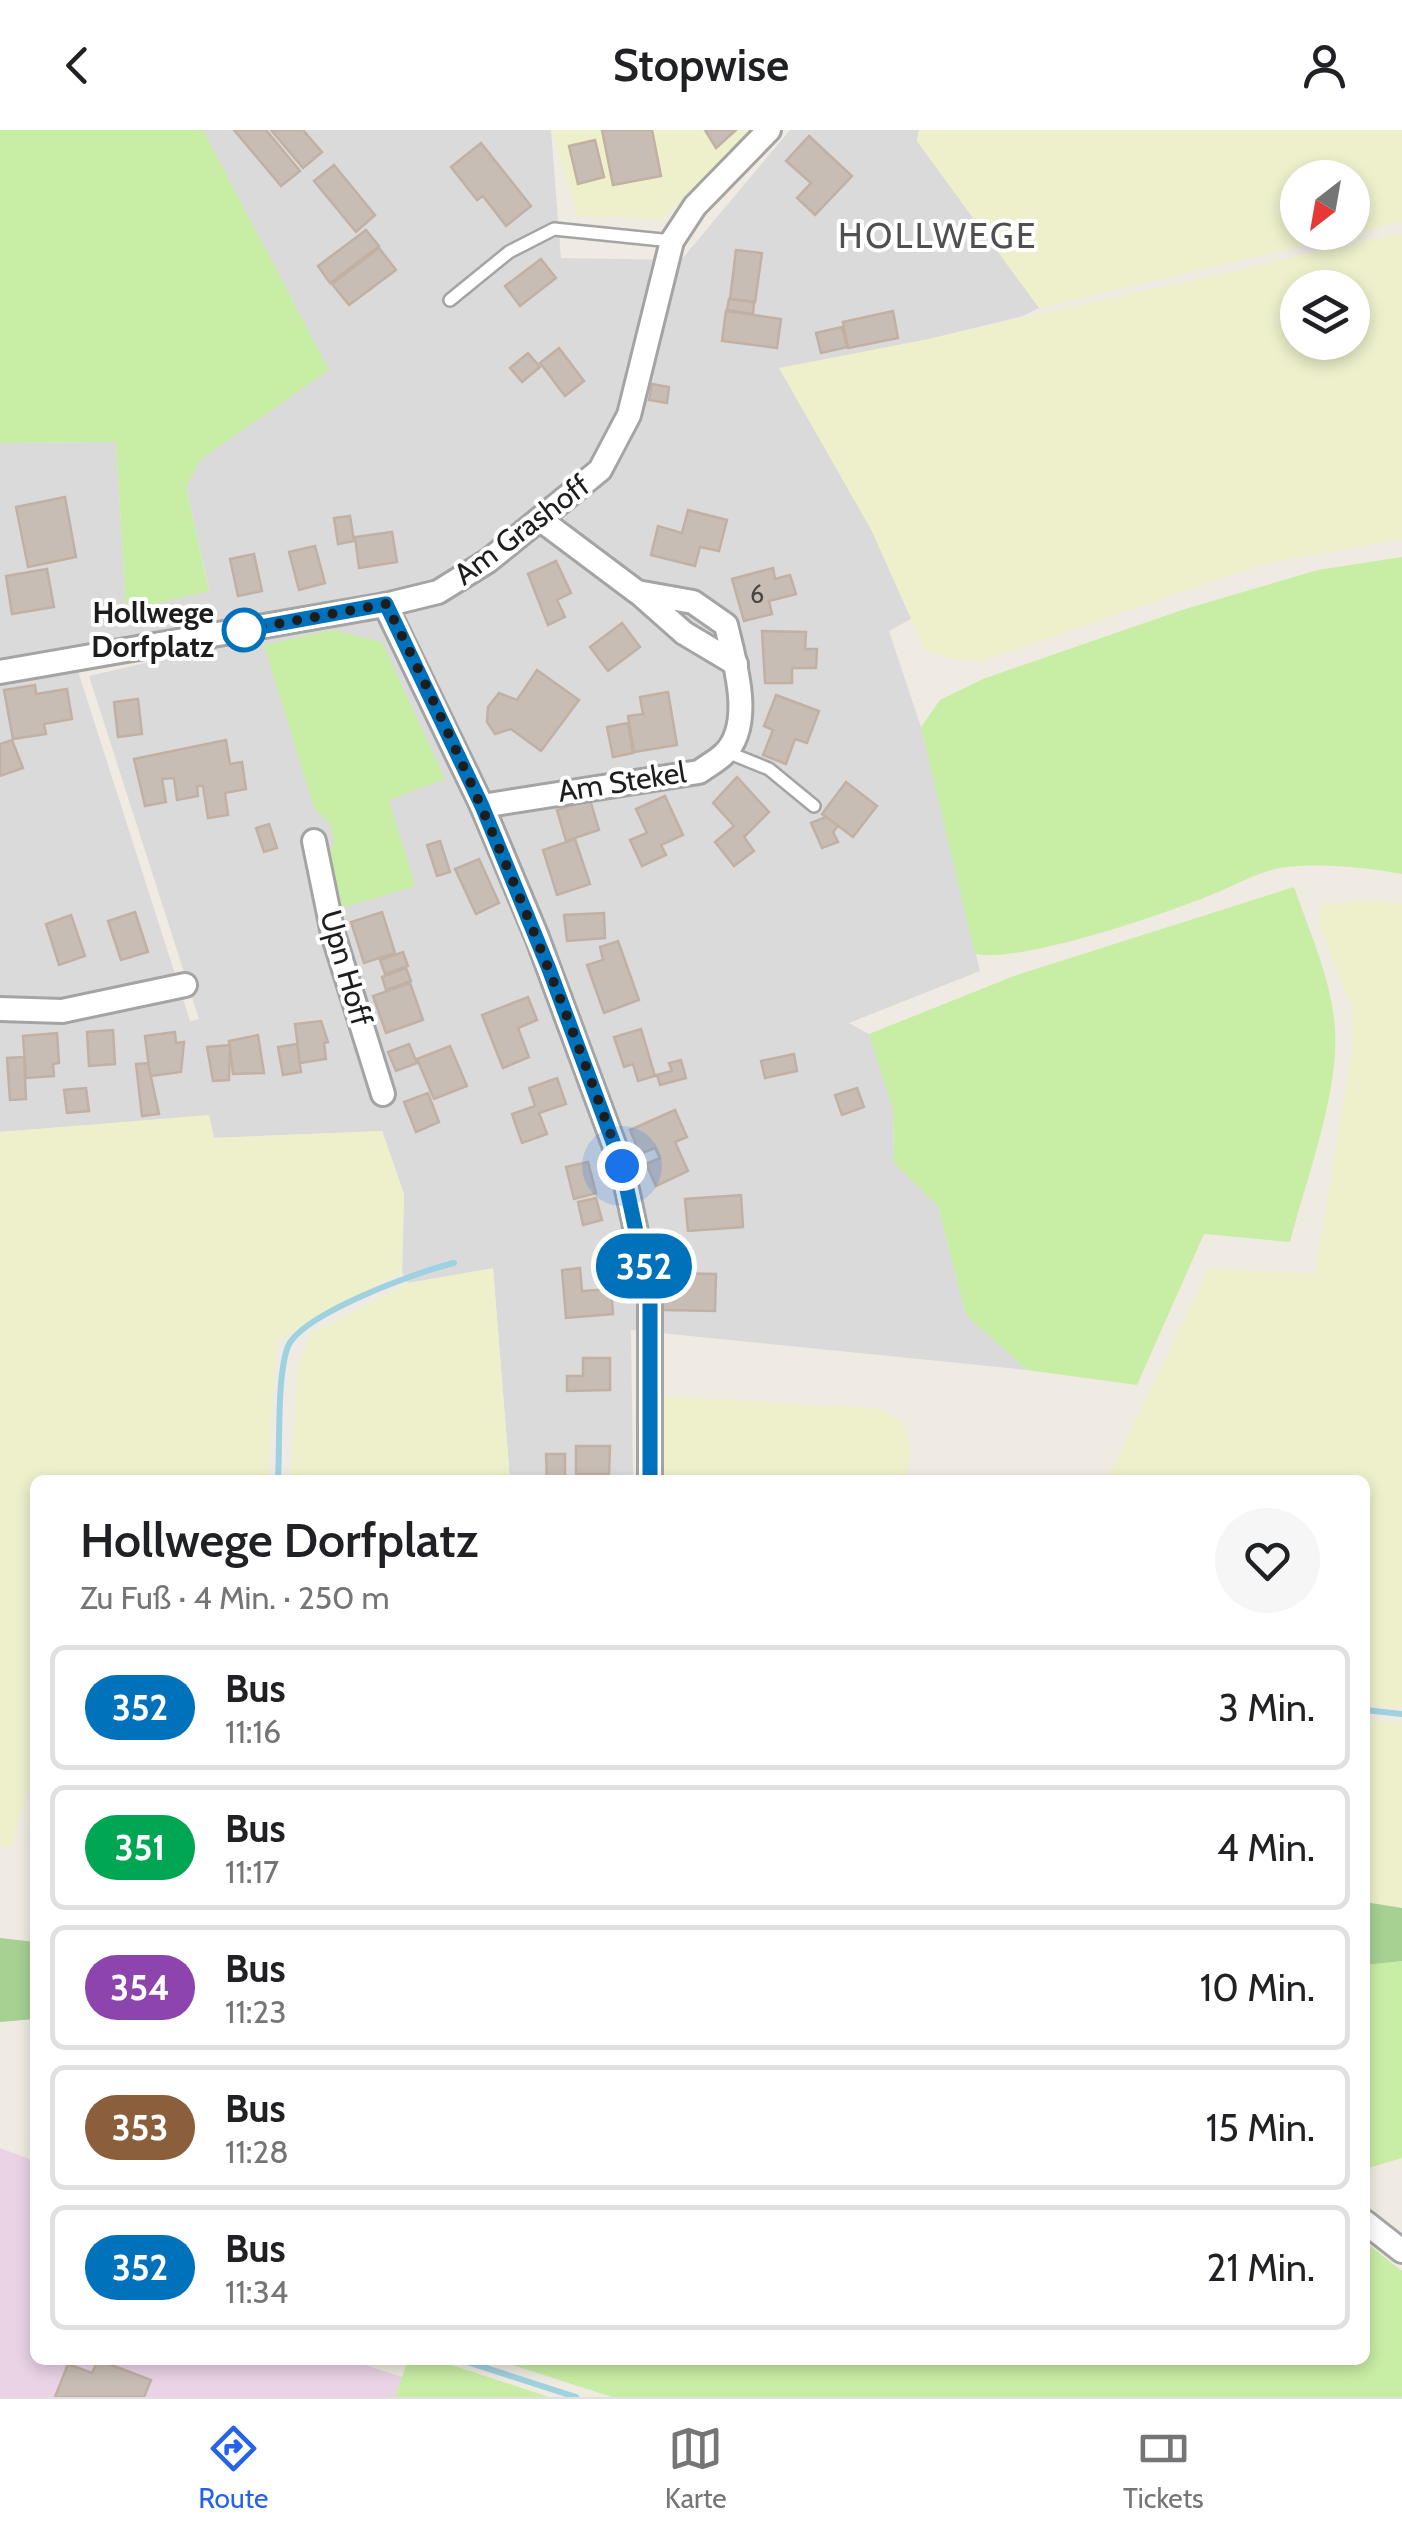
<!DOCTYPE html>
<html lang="de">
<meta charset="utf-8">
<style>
body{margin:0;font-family:Cabin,sans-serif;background:#f6f6f6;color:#202124;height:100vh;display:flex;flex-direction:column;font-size:38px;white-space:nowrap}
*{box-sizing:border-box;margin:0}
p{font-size:32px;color:#757577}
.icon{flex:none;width:55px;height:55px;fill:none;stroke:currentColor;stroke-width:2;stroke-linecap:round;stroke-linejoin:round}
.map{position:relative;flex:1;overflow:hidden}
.details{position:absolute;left:30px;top:1345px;width:1340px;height:890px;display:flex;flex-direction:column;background:#fff;border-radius:15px;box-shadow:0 5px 15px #0003}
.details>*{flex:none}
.badge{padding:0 20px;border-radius:32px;font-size:35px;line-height:65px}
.needle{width:65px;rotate:211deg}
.controls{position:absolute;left:1280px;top:30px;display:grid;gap:20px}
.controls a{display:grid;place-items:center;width:90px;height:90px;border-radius:50%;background:#fff;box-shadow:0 5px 15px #0003;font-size:50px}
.you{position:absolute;width:50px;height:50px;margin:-25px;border:8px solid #fff;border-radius:50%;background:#1a73e8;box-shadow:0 0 0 15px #1a73e833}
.map>.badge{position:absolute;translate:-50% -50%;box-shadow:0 0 0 5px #fff}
.round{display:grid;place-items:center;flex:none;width:105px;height:105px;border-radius:52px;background:#f6f6f6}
.headline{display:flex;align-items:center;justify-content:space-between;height:170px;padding:0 50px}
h1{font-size:48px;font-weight:600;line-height:75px}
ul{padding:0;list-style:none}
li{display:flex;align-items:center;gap:30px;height:125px;margin:0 20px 15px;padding:0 30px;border:5px solid #e0e0e0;border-radius:15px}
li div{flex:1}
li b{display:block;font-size:38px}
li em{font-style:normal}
li .badge{min-width:110px;font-weight:700;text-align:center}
header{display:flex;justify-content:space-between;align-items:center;height:130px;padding:0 50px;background:#fff;font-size:45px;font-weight:600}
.tabs{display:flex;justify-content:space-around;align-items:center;height:140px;border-top:2px solid #e0e0e0;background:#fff;font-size:28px;color:#757577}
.tabs a{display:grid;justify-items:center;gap:5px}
.tabs .active{color:#2563eb}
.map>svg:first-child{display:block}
.residential{fill:#dbdada}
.industrial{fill:#e9d3e5}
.farmland{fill:#edf0cb;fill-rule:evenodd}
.grass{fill:#c8eda4}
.forest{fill:#a6d193}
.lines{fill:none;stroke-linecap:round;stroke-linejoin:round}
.stream{stroke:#9fd2e0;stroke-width:6}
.building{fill:#c7bdb5;stroke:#c2b0a3;stroke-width:2.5}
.lane-casing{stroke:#a4a4a4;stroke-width:16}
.street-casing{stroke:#a4a4a4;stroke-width:28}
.lane{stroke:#fff;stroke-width:11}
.street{stroke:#fff;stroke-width:22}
.line-casing{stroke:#fff;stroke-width:22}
.line{stroke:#0072bc;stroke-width:15}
.walk{stroke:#1d1d1d;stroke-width:10;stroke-dasharray:0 18}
.stop-dot{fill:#fff;stroke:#0072bc;stroke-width:5}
.labels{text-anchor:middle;stroke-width:8;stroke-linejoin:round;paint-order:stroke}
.number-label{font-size:25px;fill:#484543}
.street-label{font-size:30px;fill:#1d1d1d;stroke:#fff}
.stop-label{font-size:30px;font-weight:bold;fill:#1d1d1d;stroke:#fff;text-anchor:end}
.quarter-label{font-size:35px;letter-spacing:2.5px;fill:#505050;stroke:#fff}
</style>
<header><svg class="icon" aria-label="back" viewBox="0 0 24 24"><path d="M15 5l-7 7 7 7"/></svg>Stopwise<svg class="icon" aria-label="person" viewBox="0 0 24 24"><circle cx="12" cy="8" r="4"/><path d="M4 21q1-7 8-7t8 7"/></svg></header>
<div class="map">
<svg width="1402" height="2267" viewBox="0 0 1402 2267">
<rect width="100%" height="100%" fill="#efebe2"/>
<path class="residential" d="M203,0H551L561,128L681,130L790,0H919L917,11L1039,178L1023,186L929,209L780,239L872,401L911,489L889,501L921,597L980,841L849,893L869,904L893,979L894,1033L938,1076L966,1185L1027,1240L631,1200L633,1350H510L493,1139L408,1153L402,1142L404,1064L382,1001L214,1008L209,986L0,1002V556L78,541L190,891L199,889L89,546L154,531L148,504L0,529V313L116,312L126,479L209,460L186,357L200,329L329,240Z"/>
<path class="industrial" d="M0,2018L35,2031V2230H350L402,2247L395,2267H0Z"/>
<g class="farmland">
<path d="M552,0H754L662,89L577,85Z"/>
<path d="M919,0H1402V92L1039,178L917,11ZM1298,48H1352V102H1298Z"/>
<path d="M1402,103V409L1262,434L983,531L953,529L925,519L872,401L779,238L929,209ZM1298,158H1352V212H1298Z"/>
<path d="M1373,770L1402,774V1578L1365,1574V1350H1107L1209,1138L1315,1144L1353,915V880L1320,798L1319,775Z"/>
<path d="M209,985L214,1008L382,1001L404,1064L402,1142L277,1210L267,1350H35V1661H26L12,1717L0,1715V1002Z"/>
<path d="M493,1138L510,1350H290L299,1230L311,1204L408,1153Z"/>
<path d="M664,1266L881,1279L903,1293L911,1318L906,1348L927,1350H664Z"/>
<path d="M1365,1589L1402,1593V1778L1365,1772Z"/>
</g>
<g class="grass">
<path d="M0,0H203L329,240L201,329L186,357L209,461L126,480L116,312L0,313Z"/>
<path d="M1402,427V744C1366,737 1323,733 1286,737C1260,740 1231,758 1206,767C1158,786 1021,833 975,824L921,597L940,570L983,549L1182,480L1318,440Z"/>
<path d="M333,500L382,512L445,649L389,670L415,756L335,780L326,728L334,713L330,694L314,678L264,515Z"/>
<path d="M1294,757C1310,803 1332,851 1335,899C1339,964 1306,1049 1290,1112L1204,1104L1137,1255L1027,1240L966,1185L938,1076L894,1033L893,979L869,904L1014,846Z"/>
<path d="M1402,1831V2028L1365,2039V1835Z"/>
<path d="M1365,2112L1402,2141V2267H612L497,2230H1365Z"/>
<path d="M408,2230H436L549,2267H395Z"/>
</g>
<g class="forest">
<path d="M1365,1772L1402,1778V1831L1365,1835Z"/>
<path d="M0,1808L35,1812V1889L0,1892Z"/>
</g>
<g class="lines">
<g class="stream">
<path d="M278,1350C280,1316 277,1249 287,1219C297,1185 420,1141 454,1133"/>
<path d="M1365,1580L1402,1584"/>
<path d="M461,2230L576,2267"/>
</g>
</g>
<g class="building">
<path d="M234,0H266L300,41L281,56Z"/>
<path d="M271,0H303L322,22L303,38Z"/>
<path d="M602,0H652L661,46L613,55Z"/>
<path d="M705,0H736L716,18Z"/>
<path d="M809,6L852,46L815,85L797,68L811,53L786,31Z"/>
<path d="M595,10L604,47L578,54L569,16Z"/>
<path d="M481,13L531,76L506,96L483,66L477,70L451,37Z"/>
<path d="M334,35L375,85L356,102L314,51Z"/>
<path d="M366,100L379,116L330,153L318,136Z"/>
<path d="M379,118L396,140L349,175L332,154Z"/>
<path d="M736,120L762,123L755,172L730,169Z"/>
<path d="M541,129L556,148L520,176L505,156Z"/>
<path d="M729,169L754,172L753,184L727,180Z"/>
<path d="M726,181L781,189L777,218L722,211Z"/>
<path d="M893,181L898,208L848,218L843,192Z"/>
<path d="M842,197L847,217L821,223L816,203Z"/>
<path d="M559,218L584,251L565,266L540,233Z"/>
<path d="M528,223L540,237L522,252L510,238Z"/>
<path d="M652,254L669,257L667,273L649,270Z"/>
<path d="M65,367L76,427L28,437L16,377Z"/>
<path d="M688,380L727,390L719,421L700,417L695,436L651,425L658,396L682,403Z"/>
<path d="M350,386L354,411L338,414L334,388Z"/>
<path d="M392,402L397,432L359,438L355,407Z"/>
<path d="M315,416L325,453L299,460L289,422Z"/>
<path d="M254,424L262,461L238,466L230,429Z"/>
<path d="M556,431L571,463L557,470L565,487L548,495L528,444Z"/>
<path d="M773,438L775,449L790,445L796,464L769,471L772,484L744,491L732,449Z"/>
<path d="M47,439L54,477L12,484L6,446Z"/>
<path d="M622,493L640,517L608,541L590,517Z"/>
<path d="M762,501L806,502L805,519H817L816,538H792V553H765Z"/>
<path d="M537,540L579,570L541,621L511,599L495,604L487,592L488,577L499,563L517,570Z"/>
<path d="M35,555L36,564L67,559L72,589L44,594L46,604L13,609L4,560Z"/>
<path d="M668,562L677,615L634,622L628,586L643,584L640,567Z"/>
<path d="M776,565L819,581L807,613L795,609L786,634L763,625L773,600L764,596Z"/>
<path d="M138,569L142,604L118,607L114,572Z"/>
<path d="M628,593L633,623L613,627L607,597Z"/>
<path d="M12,610L23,638L0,646V614Z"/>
<path d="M226,610L230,634L242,632L246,659L225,663L228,685L208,688L203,656H197L198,666L177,670L174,648L162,649L166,672L145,676L134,629Z"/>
<path d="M737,647L769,682L744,707L754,721L734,736L715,712L734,696L713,673Z"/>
<path d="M846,652L877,676L853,707L822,684Z"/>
<path d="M665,666L683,705L661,715L666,725L642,736L630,710L647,703L636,679Z"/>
<path d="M590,670L599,700L566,711L557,680Z"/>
<path d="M826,687L838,696L833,702L838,712L822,718L811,693Z"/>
<path d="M269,694L277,718L264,722L256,698Z"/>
<path d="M575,709L590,754L557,765L543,720Z"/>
<path d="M440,711L450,742L437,746L427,715Z"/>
<path d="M479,729L499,773L476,784L455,739Z"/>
<path d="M135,782L148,822L121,830L108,791Z"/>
<path d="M382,782L395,823L364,833L351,792Z"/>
<path d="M604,783L605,808L567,811L564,785Z"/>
<path d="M71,785L85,826L59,835L46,794Z"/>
<path d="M618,811L639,870L604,883L587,835L603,830L600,817Z"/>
<path d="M403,822L408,836L385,844L380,830Z"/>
<path d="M406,838L411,851L386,860L382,847Z"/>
<path d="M410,853L423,890L386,903L373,866Z"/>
<path d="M528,867L537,890L518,898L529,927L503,938L482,885Z"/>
<path d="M321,891L328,912L324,913L326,929L300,933L295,894Z"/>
<path d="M641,899L655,946L638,951L633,934L624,937L614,907Z"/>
<path d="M113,900L115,934L89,936L87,902Z"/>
<path d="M175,902L176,913L184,912L181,942L150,946L145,906Z"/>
<path d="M57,903L59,933L53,934L54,946L26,948L23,906Z"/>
<path d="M258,905L264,943L233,944L229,911Z"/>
<path d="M297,914L301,942L283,945L278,917Z"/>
<path d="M409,914L417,933L396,941L388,922Z"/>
<path d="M230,915L229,950L213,951L207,917Z"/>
<path d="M450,916L467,956L434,969L417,929Z"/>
<path d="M794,924L797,941L765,948L761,931Z"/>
<path d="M24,927L26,969L10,970L7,928Z"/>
<path d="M681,930L686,948L660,955L657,945L672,941L669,933Z"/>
<path d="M148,933L159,984L142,986L136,934Z"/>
<path d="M557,948L566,974L539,983L547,1004L522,1013L512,984L535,976L529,958Z"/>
<path d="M86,958L89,981L67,983L64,960Z"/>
<path d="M857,958L864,977L842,985L835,965Z"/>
<path d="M428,963L439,992L416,1002L404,972Z"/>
<path d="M675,980L687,1007L675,1012L688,1041L656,1056L646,1034L660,1028L655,1018L640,1024L630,1000Z"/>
<path d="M588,1032L596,1063L574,1069L566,1037Z"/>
<path d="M741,1065L743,1097L688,1101L685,1069Z"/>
<path d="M596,1068L602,1090L583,1095L578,1072Z"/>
<path d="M580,1138L582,1161L611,1159L613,1184L566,1188L562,1140Z"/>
<path d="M663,1143L716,1144L715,1181L663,1180Z"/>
<path d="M583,1228H610V1260L567,1261V1246H583Z"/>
<path d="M576,1316H610L609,1344H576Z"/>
<path d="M546,1324H565V1350H547Z"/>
<path d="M98,2230L151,2250L144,2267H55L68,2234L92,2243Z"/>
</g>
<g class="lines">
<defs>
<g id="lane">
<path d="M450,170L509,122L554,99L672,111"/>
<path d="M727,622L769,639L814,676"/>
</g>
<g id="street">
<path d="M640,464L684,503L736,534"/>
<path d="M385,475L482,676L537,807L622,1036L650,1167V1350"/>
<path d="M0,542L385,475L438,462L488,431L600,340L629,285L672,111L695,76L769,0"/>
<path d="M482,676L699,642C707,636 717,631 724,624C755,595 734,530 726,495L693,472L637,462L541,390"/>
<path d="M314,711L333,804L383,964"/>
<path d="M0,879L62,881L185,855"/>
<path d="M1365,2092L1402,2121"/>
</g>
</defs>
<use href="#lane" class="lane-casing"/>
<use href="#street" class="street-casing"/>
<use href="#lane" class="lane"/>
<use href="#street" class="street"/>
</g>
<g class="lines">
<defs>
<path id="line" d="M244,500L386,474L482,676L549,839L622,1036L650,1167V1350"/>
</defs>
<use href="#line" class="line-casing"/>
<use href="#line" class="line"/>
<path class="walk" d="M244,500L386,474C478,656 554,844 622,1036"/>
</g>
<circle class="stop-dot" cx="244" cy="500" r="20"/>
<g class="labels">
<g class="number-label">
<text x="757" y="473">6</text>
</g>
<g class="street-label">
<text transform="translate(522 400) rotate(-37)" y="10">Am Grashoff</text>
<text transform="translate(622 652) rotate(-9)" y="10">Am Stekel</text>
<text transform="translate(346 838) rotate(74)" y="10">Upn Hoff</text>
</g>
<g class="stop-label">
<text x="214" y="493">Hollwege<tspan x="214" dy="34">Dorfplatz</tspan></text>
</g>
<g class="quarter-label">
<text x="938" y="118">HOLLWEGE</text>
</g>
</g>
</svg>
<div class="controls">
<a><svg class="needle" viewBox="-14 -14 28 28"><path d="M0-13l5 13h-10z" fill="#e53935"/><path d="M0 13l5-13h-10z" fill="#757577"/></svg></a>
<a><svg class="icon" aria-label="layers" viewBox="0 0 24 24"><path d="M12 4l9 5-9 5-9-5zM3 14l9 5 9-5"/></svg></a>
</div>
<div class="you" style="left:622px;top:1036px"></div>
<b class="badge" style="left:644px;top:1136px;background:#0072bc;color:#fff">352</b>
<section class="details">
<div class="headline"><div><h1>Hollwege Dorfplatz</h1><p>Zu Fuß · 4 Min. · 250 m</p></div><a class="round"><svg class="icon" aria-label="heart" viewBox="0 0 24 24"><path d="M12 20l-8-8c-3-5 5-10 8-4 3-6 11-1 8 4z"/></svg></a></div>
<ul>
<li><span class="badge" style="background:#0072bc;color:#fff">352</span><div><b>Bus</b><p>11:16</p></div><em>3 Min.</em></li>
<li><span class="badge" style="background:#00a651;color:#fff">351</span><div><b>Bus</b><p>11:17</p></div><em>4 Min.</em></li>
<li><span class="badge" style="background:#8e44ad;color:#fff">354</span><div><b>Bus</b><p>11:23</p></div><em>10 Min.</em></li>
<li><span class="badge" style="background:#8b5e3c;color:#fff">353</span><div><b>Bus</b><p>11:28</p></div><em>15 Min.</em></li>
<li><span class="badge" style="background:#0072bc;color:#fff">352</span><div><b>Bus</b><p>11:34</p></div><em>21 Min.</em></li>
</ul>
</section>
</div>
<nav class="tabs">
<a class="active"><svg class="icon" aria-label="directions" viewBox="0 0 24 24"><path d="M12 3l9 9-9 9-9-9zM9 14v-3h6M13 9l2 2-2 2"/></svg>Route</a>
<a><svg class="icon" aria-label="map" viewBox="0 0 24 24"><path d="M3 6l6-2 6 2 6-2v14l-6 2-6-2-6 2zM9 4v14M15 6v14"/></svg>Karte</a>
<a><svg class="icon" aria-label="tickets" viewBox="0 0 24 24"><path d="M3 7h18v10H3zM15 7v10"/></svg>Tickets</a>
</nav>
